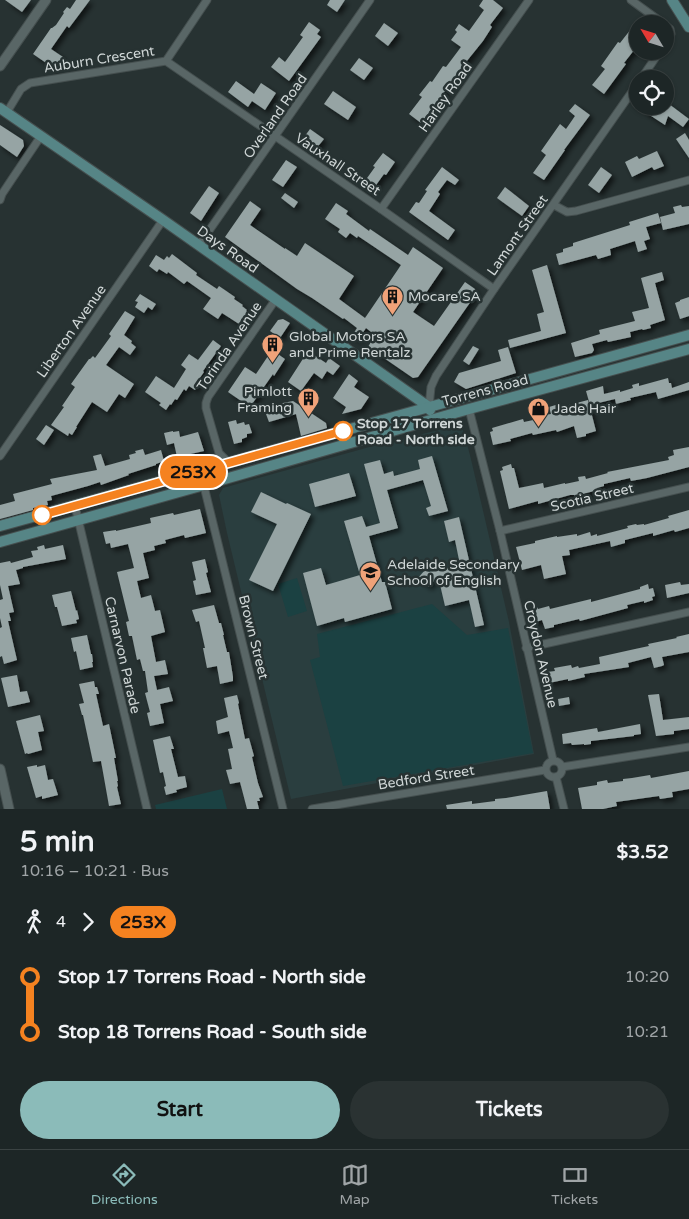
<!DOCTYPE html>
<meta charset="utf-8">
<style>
body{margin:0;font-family:"Varela Round",sans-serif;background:#2a3232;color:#f1f3f6;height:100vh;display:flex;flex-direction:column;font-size:19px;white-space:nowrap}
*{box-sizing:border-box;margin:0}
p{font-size:16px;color:#a0a5a7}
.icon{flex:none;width:28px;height:28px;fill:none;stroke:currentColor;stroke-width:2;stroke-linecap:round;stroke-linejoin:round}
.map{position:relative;height:809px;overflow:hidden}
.side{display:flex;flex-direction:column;background:#1d2626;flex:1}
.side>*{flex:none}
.badge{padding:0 10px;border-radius:16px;font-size:18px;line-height:32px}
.needle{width:32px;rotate:308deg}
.tools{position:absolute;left:629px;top:15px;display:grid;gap:10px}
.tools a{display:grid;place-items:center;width:45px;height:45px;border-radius:50%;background:#1d2626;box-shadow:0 1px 4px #0004,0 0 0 1px #3b4343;font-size:25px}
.map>.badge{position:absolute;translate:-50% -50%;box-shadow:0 0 0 2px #fff}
.legs{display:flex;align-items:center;gap:8px;height:55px;padding:0 20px;font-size:16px}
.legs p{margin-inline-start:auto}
.summary{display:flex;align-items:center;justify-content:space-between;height:85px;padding:0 20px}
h1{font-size:28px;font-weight:700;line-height:38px}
.button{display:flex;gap:10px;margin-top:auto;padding:10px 20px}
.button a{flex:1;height:58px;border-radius:30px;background:#8bbbb9;color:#111;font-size:20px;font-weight:700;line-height:58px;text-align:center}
.button a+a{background:#2a3232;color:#f1f3f6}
ul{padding:0 20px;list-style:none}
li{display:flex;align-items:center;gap:18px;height:55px;font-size:19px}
li i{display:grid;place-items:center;width:8px;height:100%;margin:0 6px;background:currentColor}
li i::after{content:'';width:12px;height:12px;margin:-6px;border:4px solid;border-radius:50%;background:#1d2626}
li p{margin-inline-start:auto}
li:first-child i{background:linear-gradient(#0000 50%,currentColor 0)}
li:last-child i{background:linear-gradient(currentColor 50%,#0000 0)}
.dock{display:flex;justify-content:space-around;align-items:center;height:70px;border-top:1px solid #3b4343;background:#1d2626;font-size:14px;color:#a0a5a7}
.dock a{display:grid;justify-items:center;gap:2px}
.dock .on{color:#8bbbb9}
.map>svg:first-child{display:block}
.built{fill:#2a3e3f}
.green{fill:#1b4142}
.building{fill:#96a4a4;filter:url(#shadow)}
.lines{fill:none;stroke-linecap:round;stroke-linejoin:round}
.minor-casing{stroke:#454f4f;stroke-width:9}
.tertiary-casing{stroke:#454f4f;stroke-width:11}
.secondary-casing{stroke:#454f4f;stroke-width:12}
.minor{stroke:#596666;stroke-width:7}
.tertiary{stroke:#596666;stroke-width:9}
.secondary{stroke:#568586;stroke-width:10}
.line-1-casing{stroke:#fff;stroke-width:11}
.line-1{stroke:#f58220;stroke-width:8}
.stop-1-dot{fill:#fff;stroke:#f58220;stroke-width:2.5}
.labels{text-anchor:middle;stroke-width:5;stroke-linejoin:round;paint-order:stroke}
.street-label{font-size:14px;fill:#cfd6d6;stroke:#273232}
.poi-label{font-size:14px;fill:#cfd6d6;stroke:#273232;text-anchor:start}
.stop-label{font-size:14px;font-weight:bold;fill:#cfd6d6;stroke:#273232;text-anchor:start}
</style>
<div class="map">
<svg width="689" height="809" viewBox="0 0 689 809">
<defs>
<filter id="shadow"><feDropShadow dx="3.5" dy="3.5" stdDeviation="2.5" flood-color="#0009"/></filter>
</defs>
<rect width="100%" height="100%" fill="#273232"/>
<path class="built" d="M459,425L462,427L470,455L509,622L534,754L291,799L227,533L219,495L223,488L373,446Z"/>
<g class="green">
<path d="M297,578L307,611L288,617L278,584Z"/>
<path d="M432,604L467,635L508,628L533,753L343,786L310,660L320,657L317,634Z"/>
<path d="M222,789L227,809H156L155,805Z"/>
</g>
<g class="building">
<path d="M5,0H31L22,12Z"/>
<path d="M76,0H90L69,28L67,26L51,49L63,57L55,69L33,54L51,28H52L56,25L64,13L63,12L67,7L70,9Z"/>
<path d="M330,0H345L337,12L327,5Z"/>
<path d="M483,0H493L503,8L490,25L492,27L483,41L458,72L443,94L444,95L435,107L434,106L421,123L409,114L422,97L419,95L430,81L432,82L443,66L446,67L461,47L451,40L457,32L455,30L459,24L469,31L484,10L479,6Z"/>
<path d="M638,20V45L624,63L626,64L604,94L592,85L605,69L601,66L613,49L618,42L620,43Z"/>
<path d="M309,22L320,30L317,34L321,37L289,81L271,67L279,57L285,62L303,37L300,35Z"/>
<path d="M384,23L398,33L388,46L375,36Z"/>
<path d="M359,58L373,68L364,80L350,70Z"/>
<path d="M236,81L254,94L261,83L276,93L265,110L252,101L248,107L228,92Z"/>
<path d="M333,91L356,107L348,120L324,104Z"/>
<path d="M665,101L689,119L683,127L668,116L665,125L645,112V106H665Z"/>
<path d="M575,104L590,115L564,150H565L544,180L533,173L546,155L541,151L560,124L566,129L575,116L569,111Z"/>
<path d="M0,125L23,140L24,146L17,157L0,145Z"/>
<path d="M310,129L324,139L315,150L302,140Z"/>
<path d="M685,133L689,140V158L676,139Z"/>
<path d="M657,151L664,166L654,170L652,167L632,177L625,162L637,156L639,159Z"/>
<path d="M383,153L395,162L386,175L384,174L371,192L362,185L375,167L373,166Z"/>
<path d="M286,160L297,167L283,187L272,180Z"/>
<path d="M442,167L459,180L455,185L447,180L438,192L440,194L429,211L455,230L448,240L409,212L416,202L419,203L427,191L425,190Z"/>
<path d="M601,167L612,175L599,193L588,185Z"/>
<path d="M209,186L219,193L201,221L190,213Z"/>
<path d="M505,187L529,206L522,216L497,198Z"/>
<path d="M285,193L298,202L294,208L281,198Z"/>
<path d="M250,201L261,209L250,225L285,249V248L297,256L305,243L354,276L339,299L365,318L401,265L358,236L357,238L350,233L346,238L338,232L340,229L325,219L336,203L348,211L346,214L369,231L370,229L408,255L413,247L443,268L413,312L434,326L465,282L475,289L476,294L418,377L413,378L368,347L375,335L366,328L358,340L352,336L357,328L344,318L343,319L312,298L297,289L225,237Z"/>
<path d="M681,205L682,207L689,206V224L663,230L660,217L675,213L673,207Z"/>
<path d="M658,213L661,223L646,227L650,239L644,241L647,249L638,252L635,241L610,249L611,255L598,259L596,255L559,265L556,254L563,252V249L573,246V243L630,225L629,222Z"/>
<path d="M172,254L197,273L196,275L217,289L219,286L235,297L234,299L243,305L242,306L247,310L246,311L250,314L246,321L242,318L239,324L222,313L218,319L203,309L211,298L187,281L184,284L168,272L167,274L159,269L157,272L149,266L156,255L164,260L167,256L169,258Z"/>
<path d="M547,265L566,333L510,348L508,340L541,331L537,314L544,312L532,270Z"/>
<path d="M662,272L664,280L655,283L665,320L650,325L651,328L643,330L642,329L630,332L631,337L608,342L607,340L592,344L594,350L592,353L575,357L571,343L600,334L599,330L635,321L632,312L649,308L641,278Z"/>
<path d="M140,294L156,304L152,310L148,307L144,313L135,307L138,302L135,301Z"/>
<path d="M689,297V316L680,319L675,303L680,301V300Z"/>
<path d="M125,311L135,317L124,335L132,341L131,343L136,347L130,355L119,347L106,365L134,384L125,398L119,394L107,412L92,402L76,427H77L72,435L69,433L68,436L51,425L64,407L62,406L75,387L71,384L89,359H90L93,356L95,358L111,336L109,334Z"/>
<path d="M283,319L290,323L280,338L270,331L278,320Z"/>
<path d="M213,340L221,346L203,371L204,372L197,382L199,383L195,390L189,386L186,391L184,389L177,400L175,399L171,405L170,404L166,410L159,405L161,403L145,392L156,376L174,388L186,369L181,365L189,354L198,360Z"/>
<path d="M473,346L479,349L469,365L463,361Z"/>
<path d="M508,347L516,373L466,389L454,382L459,373L501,361L498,350Z"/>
<path d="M272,350L285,359L274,376L273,374L250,407L228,392L245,367L256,374Z"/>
<path d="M308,351L326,363L329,358L340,366L333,375L327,371L322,379L314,373L301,391L288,382Z"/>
<path d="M349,374L358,381L354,387L369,397L361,409L342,414L346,407L333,398Z"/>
<path d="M668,378L669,383H671L672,388L689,382V390L658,399L656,392L630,398L631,400L616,404L615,399L590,405L586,391L603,386L604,394L620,390V392L633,388L632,385L639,383V386Z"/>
<path d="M588,400L596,431L586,434V436L577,438L574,426L557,432L556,430L533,435L532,433L510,439L511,441L493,445L490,432L493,431L492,428L523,419L524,422L538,419V416L551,414L549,407L559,404L560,407L565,405V406Z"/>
<path d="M293,401L326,423L327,428L301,436L296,414L269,422L266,414L273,405Z"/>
<path d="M236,420L237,424L244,422L245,425L249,424L252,433L247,434V437L242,439V442L234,444L228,422Z"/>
<path d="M46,425L54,430L44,445L36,439Z"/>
<path d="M173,431V432L179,431L180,437L198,432L204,451L177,457L174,443L167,445L164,433Z"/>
<path d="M689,447V467L647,478L631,481L630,478L604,484V486L597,488L598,490L575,496L574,495H570L538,504V501L509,509L500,471L503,470L502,467L511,464L512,468H514L519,488L543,483L544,488L565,483V484L579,481L578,477L585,476L586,479L608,473L607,472L669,460L668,457L674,455L673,450Z"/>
<path d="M143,449L145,455L161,450L164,461L156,464V465L128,474L129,475L101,485L100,482L88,486L51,496L52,500L47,501L48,505L33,508V510L0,519V505L15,501L13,494L52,484L50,479L97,470L93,456L101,454L105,466L130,459L129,455L136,453L135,451Z"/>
<path d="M432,456L448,511L429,516L426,508L431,506L423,480L387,490L398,528L369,536L382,582H385L392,609L345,622L344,618L317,626L303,573L321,568L326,585L360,575L344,521L362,516L366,527L380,523L364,464L380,460L384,474L393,471L394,476L420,469L418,460Z"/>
<path d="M349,473L356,496L315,507L309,484Z"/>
<path d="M261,492L286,504L287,503L311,514L273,591L249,580L277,524L251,512Z"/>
<path d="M200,509L206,533L185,538L184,535L165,540L166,543L154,546L155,550L143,553L149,578L137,581L141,598L151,595L155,611L160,610L165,632L151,636L156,662L165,660L168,674L154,676L157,690L169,687L173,701L160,704L164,723L150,726L147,713L150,712L145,693L148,692L145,671H143L140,659L137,660L132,636H129L126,622L129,621L117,572L134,568L128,544L111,548L110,543L106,544L103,532L116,530V531L151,523L150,518L173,513L174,515Z"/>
<path d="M689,510V528L675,532L674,530L653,536V533L625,540V543L611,547L610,541L569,550L570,555L562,556L566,574L544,579L541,565L522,570L516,547L535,543V541L557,536V537L577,534V536L590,532L591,536L597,534V536L628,528L627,526L636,524L637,525L644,524V525L669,518L668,516Z"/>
<path d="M459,517L484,625L475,627L469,600L445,606L438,576L429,587L418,578L425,570L429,572L460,565L455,540L449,542L444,521Z"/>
<path d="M44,545L45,549L63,545L66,559L23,567V568L16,570L20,584L8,586L14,612L9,613L11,621H8L17,660L4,664L2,656L0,657V628L2,627L0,618V600L3,599L0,585V563L10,561L11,563L33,557L31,551L38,550L37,547Z"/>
<path d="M205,559L208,572L206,573L211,592L196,595L193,581L196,580L192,562Z"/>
<path d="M680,582L681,585L689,584V593L667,598L665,585Z"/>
<path d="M648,584L649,589L653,588L655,596L652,597L653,600L644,603V601L627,605L628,608L580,621L579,619L554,625V627L545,629L542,620L533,623L530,609L537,607L538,609L549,606L550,609L591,599V602L640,589V587Z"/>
<path d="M71,591L76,611L77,610L79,619L76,620L77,623L62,626L57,607H55L52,595Z"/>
<path d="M214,605L219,623H221L224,635H223L227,652H229L233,677V681L220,684L217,666L207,668L203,648H205L199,621L196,622L192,610Z"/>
<path d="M689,634V652L662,657L664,665L662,666L654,668L651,657L628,663L629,667L584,674L585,677L568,681V679L549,683L547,672L555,671L554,668L571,665L572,668L578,666L579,668L600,664L599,657L635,649L649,646L648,644L677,638L676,637Z"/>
<path d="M87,635L91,654H92L93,662H92L93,667L80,670L76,651L74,652L71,638Z"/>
<path d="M17,675L20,692L27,691L30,702L8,707L1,678Z"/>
<path d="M94,681L95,687H97L99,694H96L103,726L109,724L116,758H114L118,781H117L118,786L117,787L121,804L109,806L101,761L93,762L83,715H82L79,704L84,703L79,684Z"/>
<path d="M659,694L663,720L689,717V729L674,731V734L656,736L648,695Z"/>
<path d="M237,695L239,703L238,704L245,739L249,738L254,756L252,757L258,783L263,797L259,798L260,801H257L259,809H247L240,782L230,784L226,770L232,769L228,749L233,748L229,731L218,734L216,721L228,717L224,698Z"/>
<path d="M569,697L570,704L559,706L558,699Z"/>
<path d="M40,715L44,731L38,732L42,750L28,754L27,753L25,754L16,721Z"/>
<path d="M640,724L641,734L634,735V736L591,741V744L584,745V744L572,745L571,743L563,744L562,734L597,728L598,732Z"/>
<path d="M170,736L174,749H171L178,777L185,776L187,787L176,790L177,792L166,795L164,787L166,786L163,772L160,773L153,740Z"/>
<path d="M37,765V767L45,765L48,780L53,779L58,795L42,799V796L36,798L27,767Z"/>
<path d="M689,771V789L672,792L673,797L660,799L659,796L616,802L617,806L603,809H582L578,788L597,785V782L607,780L608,783L623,781V779L632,778L650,775L651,778Z"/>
<path d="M547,791L550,809H447L446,805L472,801V804L495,801V799L506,798Z"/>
</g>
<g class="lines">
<defs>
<g id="minor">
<path d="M631,0L664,24"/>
<path d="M665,25L670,29L671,34L665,43"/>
<path d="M166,61L381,209L494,289"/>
<path d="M641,79L660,51"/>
<path d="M7,112L21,89L30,83L166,61L207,0"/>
<path d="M0,200L2,194L12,179L41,136"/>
<path d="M554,205L567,212L576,211L689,180"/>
<path d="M381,209L529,0"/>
<path d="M199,245L370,0"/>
<path d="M429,407L431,387L436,376L494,289L638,83"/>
<path d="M469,409L500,531L553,760"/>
<path d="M0,456L163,220"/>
<path d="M228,462L219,453L206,408V403L208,397L276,299"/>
<path d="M200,470L283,809"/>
<path d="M75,506L147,809"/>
<path d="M500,531L689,487"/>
<path d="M526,648L689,612"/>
<circle cx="554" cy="769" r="8"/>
<path d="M562,767L689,747"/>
<path d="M556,777L564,809"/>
<path d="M312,809L545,770"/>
</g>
<g id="tertiary">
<path d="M0,66L46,0"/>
<path d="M0,769L9,809"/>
</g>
<g id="secondary">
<path d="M672,0L689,27"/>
<path d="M0,108L163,220L429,407L430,410"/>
<path d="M0,526L689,335"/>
<path d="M0,542L204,485L469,409L689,349"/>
</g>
</defs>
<use href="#minor" class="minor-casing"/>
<use href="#tertiary" class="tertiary-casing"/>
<use href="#secondary" class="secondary-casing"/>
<use href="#minor" class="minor"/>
<use href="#tertiary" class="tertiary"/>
<use href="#secondary" class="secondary"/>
</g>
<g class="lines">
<defs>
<path id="line-1" d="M42,515L343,431"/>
</defs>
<use href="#line-1" class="line-1-casing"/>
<use href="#line-1" class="line-1"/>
</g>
<defs>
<symbol id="building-pin" viewBox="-11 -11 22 30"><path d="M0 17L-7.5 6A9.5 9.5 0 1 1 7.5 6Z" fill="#f0a279" stroke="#273232"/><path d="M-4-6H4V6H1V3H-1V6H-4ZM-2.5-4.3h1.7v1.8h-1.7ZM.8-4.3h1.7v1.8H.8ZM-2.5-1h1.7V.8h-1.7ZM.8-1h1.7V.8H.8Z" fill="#111"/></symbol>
<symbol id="shop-pin" viewBox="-11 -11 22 30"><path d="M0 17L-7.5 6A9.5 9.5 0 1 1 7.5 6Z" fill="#f0a279" stroke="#273232"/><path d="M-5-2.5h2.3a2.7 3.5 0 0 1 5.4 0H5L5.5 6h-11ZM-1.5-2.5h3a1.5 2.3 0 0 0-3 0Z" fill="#111"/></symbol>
<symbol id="school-pin" viewBox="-11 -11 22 30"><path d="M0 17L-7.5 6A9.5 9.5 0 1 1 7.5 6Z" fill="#f0a279" stroke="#273232"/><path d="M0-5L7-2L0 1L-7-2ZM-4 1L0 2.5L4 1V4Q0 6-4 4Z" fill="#111"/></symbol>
</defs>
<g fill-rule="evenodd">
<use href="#building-pin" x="380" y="284" width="25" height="34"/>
<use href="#building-pin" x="260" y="332" width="25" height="34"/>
<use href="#building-pin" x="296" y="386" width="25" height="34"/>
<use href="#shop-pin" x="526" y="396" width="25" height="34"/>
<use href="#school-pin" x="358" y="560" width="25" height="34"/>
</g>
<g class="stop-1-dot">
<circle cx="343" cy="431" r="9"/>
<circle cx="42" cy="515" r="9"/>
</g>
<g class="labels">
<g class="street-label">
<text transform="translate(99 59) rotate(-9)" y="5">Auburn Crescent</text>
<text transform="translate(445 97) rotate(-55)" y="5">Harley Road</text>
<text transform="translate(275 116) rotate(-55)" y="5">Overland Road</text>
<text transform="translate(338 164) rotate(34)" y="5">Vauxhall Street</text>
<text transform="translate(517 235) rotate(-55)" y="5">Lamont Street</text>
<text transform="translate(228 249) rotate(35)" y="5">Days Road</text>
<text transform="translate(71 331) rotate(-55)" y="5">Liberton Avenue</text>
<text transform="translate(229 346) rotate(-56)" y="5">Torinda Avenue</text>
<text transform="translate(485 390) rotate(-15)" y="5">Torrens Road</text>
<text transform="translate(592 497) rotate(-13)" y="5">Scotia Street</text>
<text transform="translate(254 637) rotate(76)" y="5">Brown Street</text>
<text transform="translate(541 654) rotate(77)" y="5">Croydon Avenue</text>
<text transform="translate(123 655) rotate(77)" y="5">Carnarvon Parade</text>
<text transform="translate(426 777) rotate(-9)" y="5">Bedford Street</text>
</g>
<g class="poi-label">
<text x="408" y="301">Mocare SA</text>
<text x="289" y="341">Global Motors SA<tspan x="289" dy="16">and Prime Rentalz</tspan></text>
<text x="292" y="396" text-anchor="end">Pimlott<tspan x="292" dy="16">Framing</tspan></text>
<text x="554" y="413">Jade Hair</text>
<text x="387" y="569">Adelaide Secondary<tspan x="387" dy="16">School of English</tspan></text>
</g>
<g class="stop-label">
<text x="357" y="428">Stop 17 Torrens<tspan x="357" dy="16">Road - North side</tspan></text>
</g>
</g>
</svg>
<div class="tools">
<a><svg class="needle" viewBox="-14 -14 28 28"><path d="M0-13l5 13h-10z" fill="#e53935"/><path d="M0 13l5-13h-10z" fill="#a0a5a7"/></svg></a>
<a><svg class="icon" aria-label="locate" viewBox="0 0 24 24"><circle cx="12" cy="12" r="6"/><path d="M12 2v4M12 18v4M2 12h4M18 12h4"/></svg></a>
</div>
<b class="badge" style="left:193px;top:472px;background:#f58220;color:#111">253X</b>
</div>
<section class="side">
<div class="summary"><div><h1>5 min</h1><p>10:16 – 10:21 · Bus</p></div><b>$3.52</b></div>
<div class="legs"><svg class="icon" aria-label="walk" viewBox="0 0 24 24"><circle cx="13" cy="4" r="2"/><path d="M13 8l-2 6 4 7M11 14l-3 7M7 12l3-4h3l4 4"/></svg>4<svg class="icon" aria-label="forward" viewBox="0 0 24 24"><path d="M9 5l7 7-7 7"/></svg><b class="badge" style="background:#f58220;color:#111">253X</b></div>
<ul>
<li><i style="color:#f58220"></i><b>Stop 17 Torrens Road - North side</b><p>10:20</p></li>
<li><i style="color:#f58220"></i><b>Stop 18 Torrens Road - South side</b><p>10:21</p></li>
</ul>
<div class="button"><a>Start</a><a>Tickets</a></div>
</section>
<nav class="dock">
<a class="on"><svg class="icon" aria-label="directions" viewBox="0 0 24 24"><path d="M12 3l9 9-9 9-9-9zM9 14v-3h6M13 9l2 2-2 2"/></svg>Directions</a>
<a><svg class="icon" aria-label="map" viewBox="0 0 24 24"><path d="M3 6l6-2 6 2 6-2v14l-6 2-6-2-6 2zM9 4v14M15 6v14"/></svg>Map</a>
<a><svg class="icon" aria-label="tickets" viewBox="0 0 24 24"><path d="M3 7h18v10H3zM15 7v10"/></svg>Tickets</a>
</nav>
